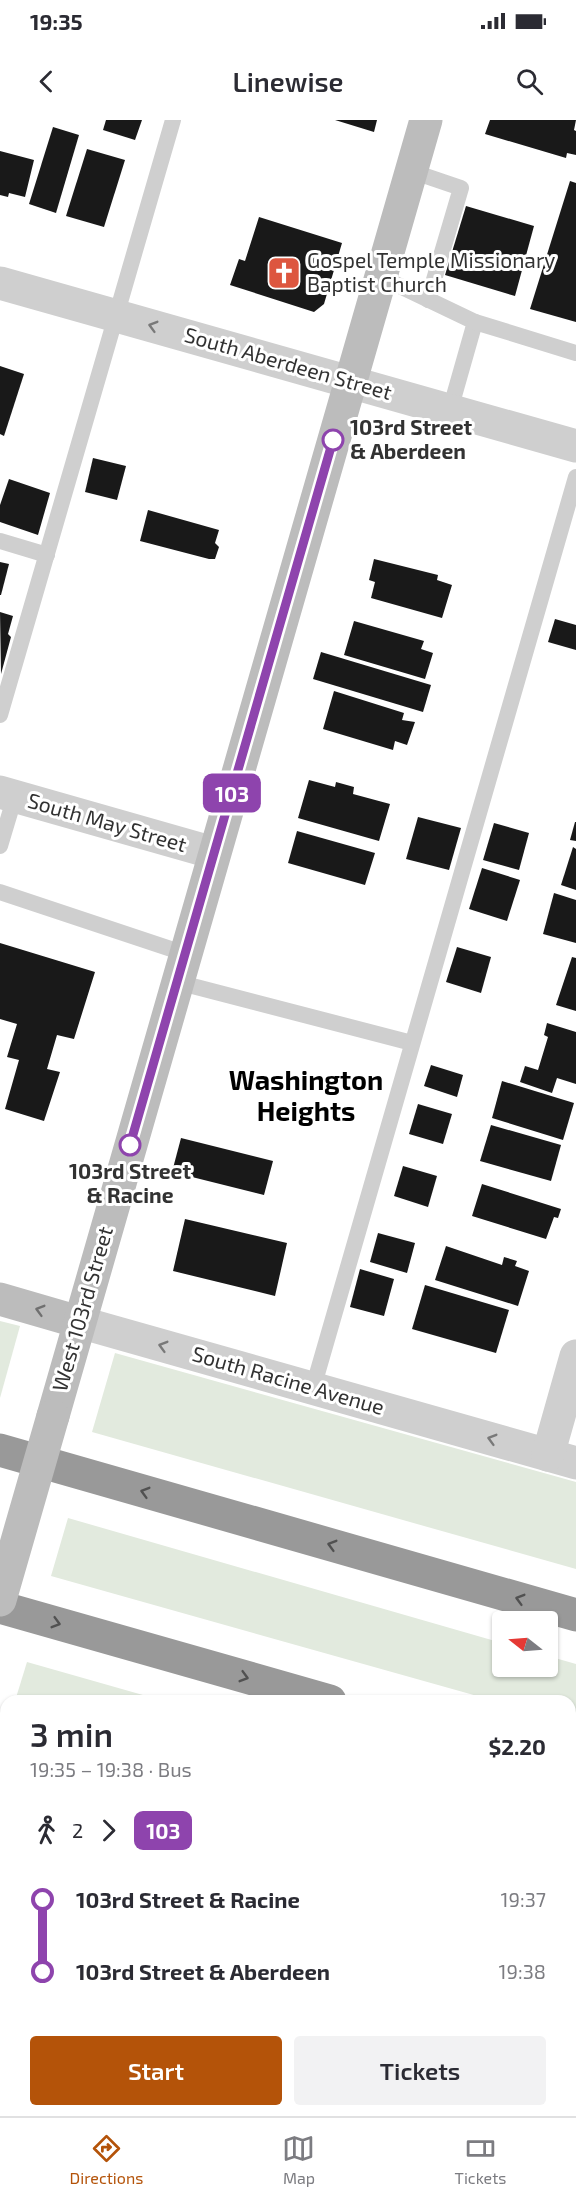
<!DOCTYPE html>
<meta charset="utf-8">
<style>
body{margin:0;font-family:"Exo 2",sans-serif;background:#f2f2f3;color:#2b2b33;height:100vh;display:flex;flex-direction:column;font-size:22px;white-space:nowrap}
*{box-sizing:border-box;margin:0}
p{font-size:20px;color:#7c7c81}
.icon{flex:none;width:33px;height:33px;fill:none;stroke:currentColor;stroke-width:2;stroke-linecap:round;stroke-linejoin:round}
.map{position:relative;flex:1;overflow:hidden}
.details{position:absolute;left:0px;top:1575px;width:576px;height:422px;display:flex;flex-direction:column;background:#fff;border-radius:18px 18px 0 0;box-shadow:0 2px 4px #0004}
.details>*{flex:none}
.badge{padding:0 12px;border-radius:9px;font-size:21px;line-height:39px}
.needle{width:39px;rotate:287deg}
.fabs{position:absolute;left:492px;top:1491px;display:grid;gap:12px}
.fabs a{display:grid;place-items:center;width:66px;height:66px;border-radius:6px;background:#fff;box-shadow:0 2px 4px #0004;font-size:30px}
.map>.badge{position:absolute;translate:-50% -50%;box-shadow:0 0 0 3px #fff}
.legs{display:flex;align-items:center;gap:9px;height:66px;padding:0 30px;font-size:20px}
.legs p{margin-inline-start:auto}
.overview{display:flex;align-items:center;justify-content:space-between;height:102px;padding:0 30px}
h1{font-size:33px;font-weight:600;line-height:45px}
.action{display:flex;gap:12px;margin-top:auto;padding:12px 30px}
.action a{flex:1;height:69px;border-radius:6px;background:#b45309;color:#fff;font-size:24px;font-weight:600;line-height:69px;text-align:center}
.action a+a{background:#f2f2f3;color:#2b2b33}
ul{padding:0 30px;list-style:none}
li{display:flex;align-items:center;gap:21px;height:72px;font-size:22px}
li i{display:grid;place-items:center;width:9px;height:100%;margin:0 8px;background:currentColor}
li i::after{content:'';width:15px;height:15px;margin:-8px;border:4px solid;border-radius:50%;background:#fff}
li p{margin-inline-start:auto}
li:first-child i{background:linear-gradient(#0000 50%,currentColor 0)}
li:last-child i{background:linear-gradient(currentColor 50%,#0000 0)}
.status{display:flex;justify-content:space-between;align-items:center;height:42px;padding:0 30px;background:#fff;direction:ltr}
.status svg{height:16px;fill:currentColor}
header{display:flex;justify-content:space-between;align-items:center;height:78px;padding:0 30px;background:#fff;font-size:27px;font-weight:600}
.dock{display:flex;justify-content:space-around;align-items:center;height:84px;border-top:2px solid #e1e1e2;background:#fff;font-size:16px;color:#7c7c81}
.dock a{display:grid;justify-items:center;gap:3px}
.dock .on{color:#b45309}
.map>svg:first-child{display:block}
.green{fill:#e2eade}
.building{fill:#191919}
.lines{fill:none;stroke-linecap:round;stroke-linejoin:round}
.lane{stroke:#cfcfcf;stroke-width:16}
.street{stroke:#cfcfcf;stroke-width:33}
.secondary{stroke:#bcbcbc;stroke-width:33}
.highway{stroke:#999;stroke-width:33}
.secondary-bridge{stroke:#bcbcbc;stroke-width:33}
.oneway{stroke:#797979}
.oneway2{stroke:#707070}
.oneway3{stroke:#515151}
.line-1-casing{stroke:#fff;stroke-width:14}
.line-1{stroke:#8e44ad;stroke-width:9}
.stop-1-dot{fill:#fff;stroke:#8e44ad;stroke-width:3}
.labels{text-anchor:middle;stroke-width:6;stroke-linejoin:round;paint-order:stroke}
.poi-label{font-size:21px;fill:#323232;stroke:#fff;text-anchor:start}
.street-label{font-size:21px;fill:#323232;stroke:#fff}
.stop-label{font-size:21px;font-weight:bold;fill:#323232;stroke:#fff;text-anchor:start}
.district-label{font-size:27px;font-weight:bold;fill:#000;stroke:#fff}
</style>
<div class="status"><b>19:35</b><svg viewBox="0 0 49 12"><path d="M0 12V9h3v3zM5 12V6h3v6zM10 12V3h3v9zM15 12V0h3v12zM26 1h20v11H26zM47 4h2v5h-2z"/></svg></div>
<header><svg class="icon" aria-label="back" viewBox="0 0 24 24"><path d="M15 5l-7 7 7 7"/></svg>Linewise<svg class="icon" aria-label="search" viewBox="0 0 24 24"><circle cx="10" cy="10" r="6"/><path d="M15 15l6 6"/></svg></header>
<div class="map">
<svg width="576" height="1996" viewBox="0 0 576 1996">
<rect width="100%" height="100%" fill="#fff"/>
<g class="green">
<path d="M0,1201L20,1206L0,1278Z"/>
<path d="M115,1233L576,1362V1449L92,1312Z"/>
<path d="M68,1398L502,1523V1546H548V1536L576,1544V1604L570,1602V1581H495L51,1456Z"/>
<path d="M27,1542L164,1581H15Z"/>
<path d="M570,1696L576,1698V1773L570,1771Z"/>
</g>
<g class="building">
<path d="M106,0H142L135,20L103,10Z"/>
<path d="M335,0H377L374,12Z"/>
<path d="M490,0H576L574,10L576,11V35L567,33L566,38L485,14Z"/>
<path d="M53,7L79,15L56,93L29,84Z"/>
<path d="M87,29L125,40L104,107L66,96Z"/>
<path d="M0,31L34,40L25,77L9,73L8,77L0,75Z"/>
<path d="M570,61L576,63V202L530,189Z"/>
<path d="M466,86L534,106L515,176L445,155Z"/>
<path d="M259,97L342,123L324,184L314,192L230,165L239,139L245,141Z"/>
<path d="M0,246L24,254L4,316L0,314Z"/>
<path d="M93,338L126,346L117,380L85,372Z"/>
<path d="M9,359L50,373L38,415L0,402V385Z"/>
<path d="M148,390L219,410L215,423L219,427L215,439H209L140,421Z"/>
<path d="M374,439L438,455L437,460L452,465L442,498L371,478L375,462L369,460Z"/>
<path d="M0,442L9,444L1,475H0Z"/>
<path d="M0,492L13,496L8,514L11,517L1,554Z"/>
<path d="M555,499L576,505V530L548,522Z"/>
<path d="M354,501L424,521L421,529L433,533L425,559L344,535Z"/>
<path d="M321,532L431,565L423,592L313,559Z"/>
<path d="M334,571L404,593L402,600L415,602L407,625L395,621L393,630L323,609Z"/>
<path d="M309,660L335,667L336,662L354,667L353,674L390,684L379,721L298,698Z"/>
<path d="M418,697L461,708L449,750L406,739Z"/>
<path d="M575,702H576V721L570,720Z"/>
<path d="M494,703L529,713L519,750L483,740Z"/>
<path d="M297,711L375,733L365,765L288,743Z"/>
<path d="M573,727L576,729V770L561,765Z"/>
<path d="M482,748L520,760L507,801L469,789Z"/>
<path d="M554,773L576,780V823L543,814Z"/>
<path d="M0,823L95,852L74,919L57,915L47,949L60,952L44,1001L5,989L19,940L7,937L17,904L0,899Z"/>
<path d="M457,827L491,837L481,873L446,862Z"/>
<path d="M572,837L576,838V891L556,885Z"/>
<path d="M547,903L576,912V964L557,958L552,973L520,962L525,946L538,950L548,917L544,915Z"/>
<path d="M431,945L463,955L457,977L424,966Z"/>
<path d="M502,961L574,983L563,1020L492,998Z"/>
<path d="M418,984L452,994L443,1024L409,1014Z"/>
<path d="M491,1005L561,1025L551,1061L480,1041Z"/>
<path d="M181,1018L273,1041L264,1075L172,1052Z"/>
<path d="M403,1046L437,1056L428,1087L394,1076Z"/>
<path d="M482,1064L561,1089L558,1098L554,1097L546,1119L472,1096Z"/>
<path d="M185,1099L287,1123L275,1176L173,1151Z"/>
<path d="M378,1113L415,1123L407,1153L370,1142Z"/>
<path d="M446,1126L502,1145L504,1137L517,1141L515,1146L529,1151L518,1186L435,1160Z"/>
<path d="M360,1149L394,1159L384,1196L350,1187Z"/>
<path d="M425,1165L509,1190L496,1233L412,1209Z"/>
<path d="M107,1990H429L428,1996H106Z"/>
</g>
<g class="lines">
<g class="lane">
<path d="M411,51L461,68L428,180"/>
<path d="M381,157L475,202L450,290"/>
<path d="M475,202L576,233"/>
<path d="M0,421L47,435"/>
<path d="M0,595L173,0"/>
<path d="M0,726L15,676"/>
<path d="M0,772L186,834"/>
<path d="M177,862L412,923"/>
<path d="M313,1268L576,357"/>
<path d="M469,1990L467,1995L471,1996"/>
</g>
<g class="street">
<path d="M0,163L576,326"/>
<path d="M0,672L214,733"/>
<path d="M79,1202L576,1343"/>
<path d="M548,1335L576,1236"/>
<path d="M0,1649L6,1651"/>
<path d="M570,1805L576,1807"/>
</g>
<g class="secondary">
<path d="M0,1179L79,1202"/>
<path d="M53,1296L426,0"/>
</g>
<g class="highway">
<path d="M0,1330L576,1495"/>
<path d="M0,1487L330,1581"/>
<path d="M570,1649L576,1651"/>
</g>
<path class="secondary-bridge" d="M0,1480L53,1296"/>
</g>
<defs><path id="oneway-chevron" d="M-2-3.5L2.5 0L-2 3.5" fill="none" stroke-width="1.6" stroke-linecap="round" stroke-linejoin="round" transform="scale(1.5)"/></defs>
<g class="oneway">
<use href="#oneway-chevron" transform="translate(153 206) rotate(-164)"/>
<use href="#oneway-chevron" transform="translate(163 1226) rotate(-164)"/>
<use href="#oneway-chevron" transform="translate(492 1319) rotate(-164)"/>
</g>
<use class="oneway2" href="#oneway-chevron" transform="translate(40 1190) rotate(-164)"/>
<g class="oneway3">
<use href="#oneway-chevron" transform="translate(145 1372) rotate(-164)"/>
<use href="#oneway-chevron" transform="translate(332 1425) rotate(-164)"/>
<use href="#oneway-chevron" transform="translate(520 1479) rotate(-164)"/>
<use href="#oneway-chevron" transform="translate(56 1503) rotate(16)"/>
<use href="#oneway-chevron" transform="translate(244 1557) rotate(16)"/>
</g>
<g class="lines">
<defs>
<path id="line-1" d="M130,1025L333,320"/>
</defs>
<use href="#line-1" class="line-1-casing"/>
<use href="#line-1" class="line-1"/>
</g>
<defs>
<symbol id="church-square" viewBox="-11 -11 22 22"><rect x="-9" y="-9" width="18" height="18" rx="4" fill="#dd563f" stroke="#fff"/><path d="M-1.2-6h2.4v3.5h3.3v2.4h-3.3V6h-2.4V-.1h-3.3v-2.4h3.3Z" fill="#fff"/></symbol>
</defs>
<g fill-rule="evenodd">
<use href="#church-square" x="265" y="134" width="38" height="38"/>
</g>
<g class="stop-1-dot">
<circle cx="333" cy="320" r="10"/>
<circle cx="130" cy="1025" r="10"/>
</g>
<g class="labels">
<g class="poi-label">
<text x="307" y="148">Gospel Temple Missionary<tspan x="307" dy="24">Baptist Church</tspan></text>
</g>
<g class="street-label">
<text transform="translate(288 244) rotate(16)" y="7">South Aberdeen Street</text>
<text transform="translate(107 703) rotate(16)" y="7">South May Street</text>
<text transform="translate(83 1189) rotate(-74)" y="7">West 103rd Street</text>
<text transform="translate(288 1261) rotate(16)" y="7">South Racine Avenue</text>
</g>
<g class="stop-label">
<text x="350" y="315">103rd Street<tspan x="350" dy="24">&amp; Aberdeen</tspan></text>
<text x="130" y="1059" text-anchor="middle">103rd Street<tspan x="130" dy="24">&amp; Racine</tspan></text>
</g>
<g class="district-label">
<text x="306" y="970">Washington<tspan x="306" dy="31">Heights</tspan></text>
</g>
</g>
</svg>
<div class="fabs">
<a><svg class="needle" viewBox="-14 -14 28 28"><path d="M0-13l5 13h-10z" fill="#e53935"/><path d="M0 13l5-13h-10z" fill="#7c7c81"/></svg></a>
</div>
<b class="badge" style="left:232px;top:673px;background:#8e44ad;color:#fff">103</b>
<section class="details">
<div class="overview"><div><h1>3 min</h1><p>19:35 – 19:38 · Bus</p></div><b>$2.20</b></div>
<div class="legs"><svg class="icon" aria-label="walk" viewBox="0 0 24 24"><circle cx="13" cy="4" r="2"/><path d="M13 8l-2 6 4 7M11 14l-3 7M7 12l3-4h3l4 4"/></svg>2<svg class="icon" aria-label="forward" viewBox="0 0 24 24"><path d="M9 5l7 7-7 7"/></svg><b class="badge" style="background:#8e44ad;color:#fff">103</b></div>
<ul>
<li><i style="color:#8e44ad"></i><b>103rd Street &amp; Racine</b><p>19:37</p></li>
<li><i style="color:#8e44ad"></i><b>103rd Street &amp; Aberdeen</b><p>19:38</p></li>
</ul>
<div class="action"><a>Start</a><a>Tickets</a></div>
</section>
</div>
<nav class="dock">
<a class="on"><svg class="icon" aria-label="directions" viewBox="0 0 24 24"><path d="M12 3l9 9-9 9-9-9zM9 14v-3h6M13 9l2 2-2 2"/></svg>Directions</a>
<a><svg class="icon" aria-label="map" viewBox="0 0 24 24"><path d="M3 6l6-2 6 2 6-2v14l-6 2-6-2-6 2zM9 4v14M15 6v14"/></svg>Map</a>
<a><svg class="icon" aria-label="tickets" viewBox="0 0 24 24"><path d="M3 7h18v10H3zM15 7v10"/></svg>Tickets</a>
</nav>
